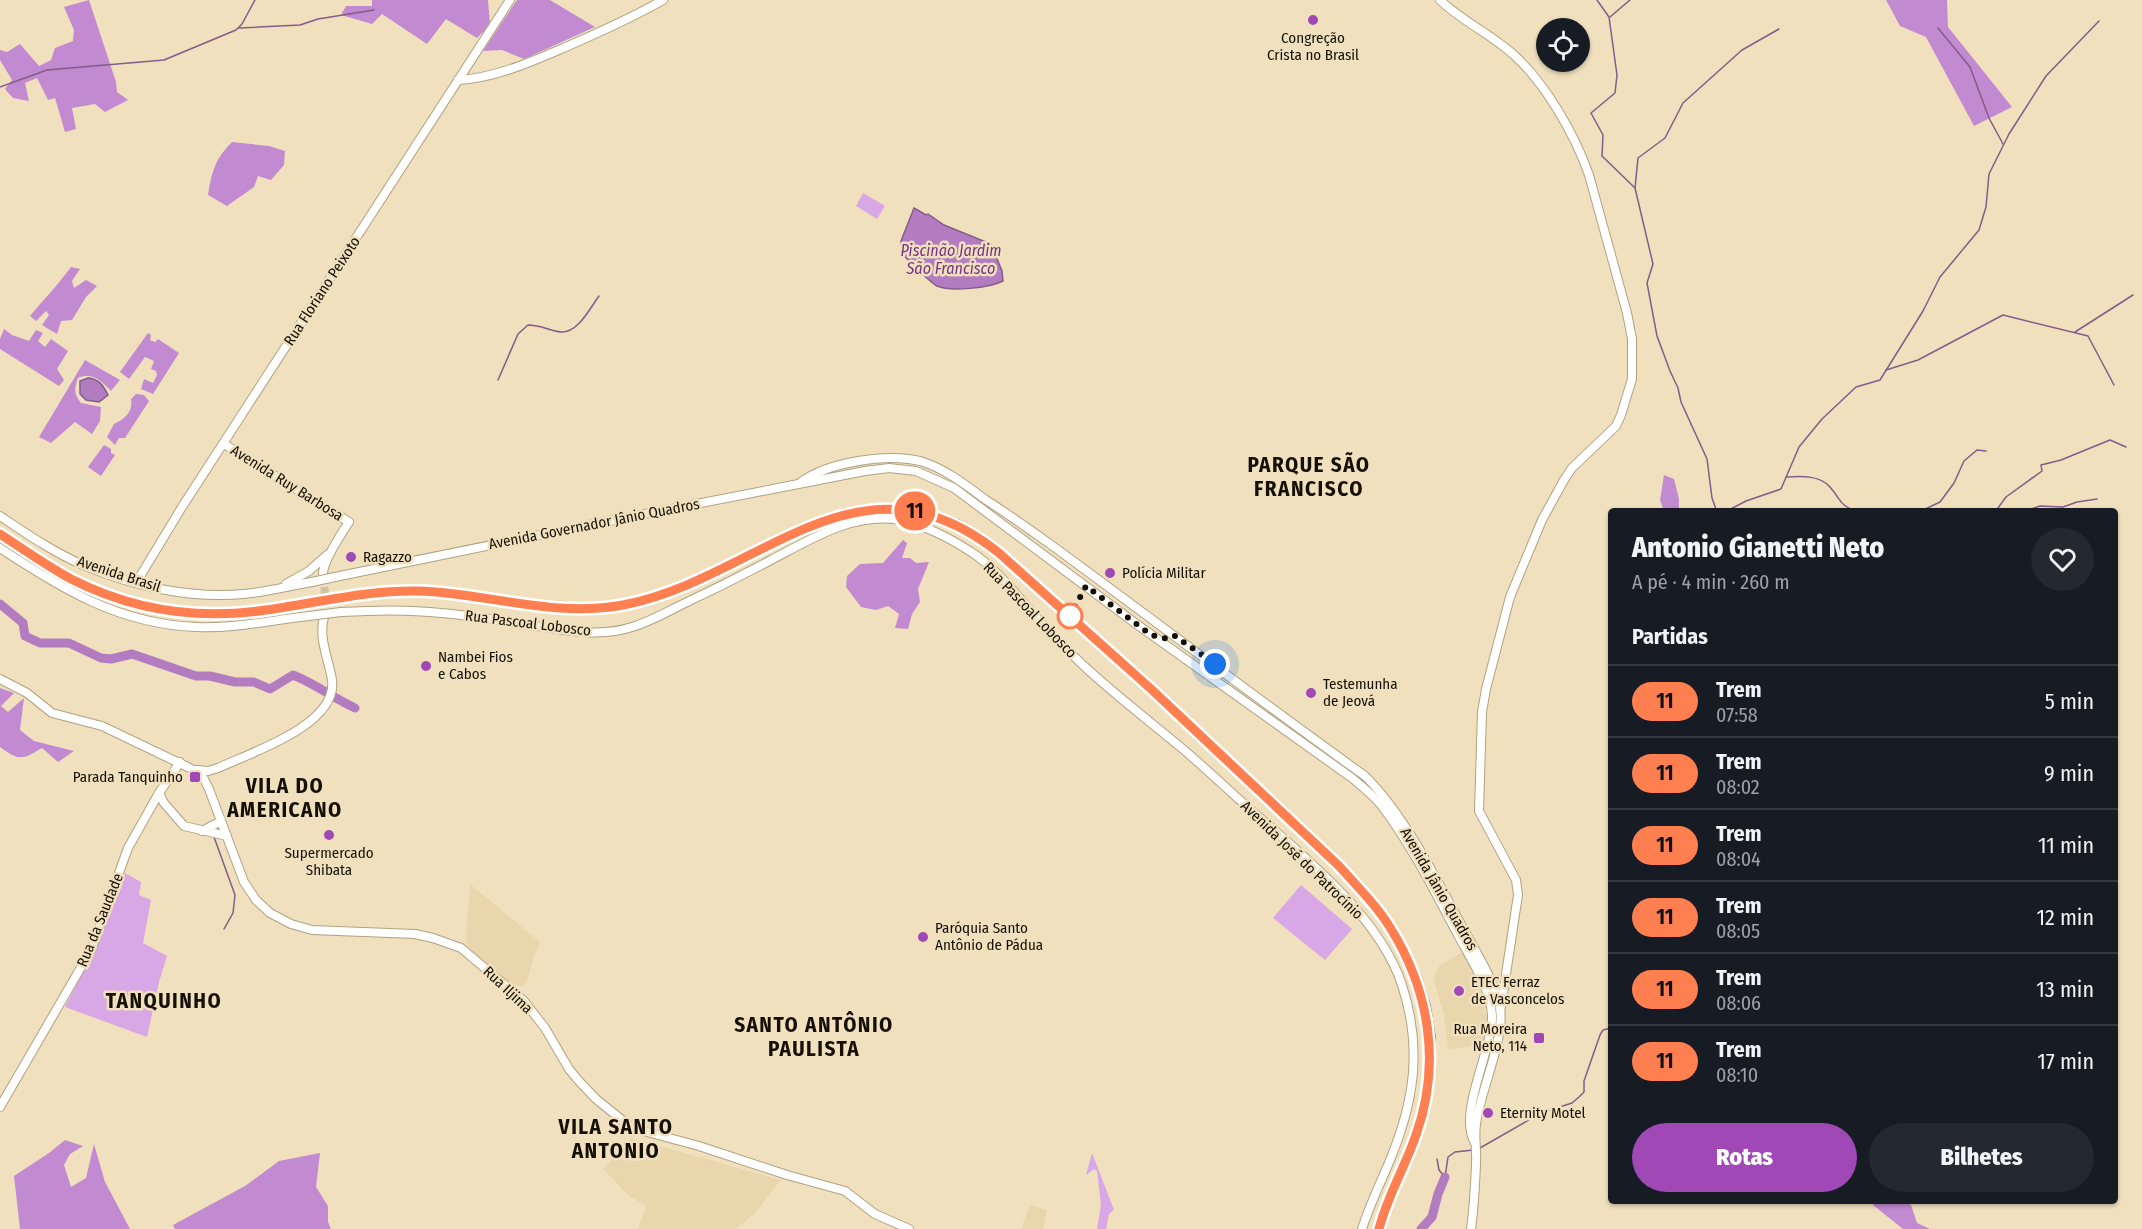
<!DOCTYPE html>
<html lang="pt">
<meta charset="utf-8">
<style>
body{margin:0;font-family:"Fira Sans Condensed",sans-serif;background:#242831;color:#f1f3f6;height:100vh;display:flex;flex-direction:column;font-size:22px;white-space:nowrap}
*{box-sizing:border-box;margin:0}
p{font-size:20px;color:#9ea1a6}
.icon{flex:none;width:33px;height:33px;fill:none;stroke:currentColor;stroke-width:2;stroke-linecap:round;stroke-linejoin:round}
.map{position:relative;flex:1;overflow:hidden}
.drawer{position:absolute;left:1608px;top:508px;width:510px;height:696px;display:flex;flex-direction:column;background:#171b24;border-radius:6px;box-shadow:0 2px 4px #0004}
.drawer>*{flex:none}
.badge{padding:0 12px;border-radius:20px;font-size:21px;line-height:39px}
.buttons{position:absolute;left:1536px;top:18px;display:grid;gap:12px}
.buttons a{display:grid;place-items:center;width:54px;height:54px;border-radius:50%;background:#171b24;box-shadow:0 2px 4px #0004;font-size:30px}
.you{position:absolute;width:30px;height:30px;margin:-15px;border:4px solid #fff;border-radius:50%;background:#1a73e8;box-shadow:0 0 0 9px #1a73e833}
.map>.badge{position:absolute;translate:-50% -50%;box-shadow:0 0 0 3px #fff}
h2{padding:0 24px;font-size:22px;line-height:54px}
.round{display:grid;place-items:center;flex:none;width:63px;height:63px;border-radius:32px;background:#242831}
.headline{display:flex;align-items:center;justify-content:space-between;height:102px;padding:0 24px}
h1{font-size:28px;font-weight:800;line-height:45px}
.cta{display:flex;gap:12px;margin-top:auto;padding:12px 24px}
.cta a{flex:1;height:69px;border-radius:36px;background:#a049b6;color:#fff;font-size:24px;font-weight:800;line-height:69px;text-align:center}
.cta a+a{background:#242831;color:#f1f3f6}
ul{padding:0;list-style:none}
li{display:flex;align-items:center;gap:18px;height:72px;padding:0 24px;border-top:2px solid #363941}
li div{flex:1}
li b{display:block;font-size:22px}
li em{font-style:normal}
li .badge{min-width:66px;font-weight:700;text-align:center}
.map>svg:first-child{display:block}
.built{fill:#e9d6ad}
.green{fill:#d8a7e5}
.forest{fill:#c28ad0}
.water{fill:#b37cc1;stroke:#845c89;stroke-width:1.5}
.lines{fill:none;stroke-linecap:round;stroke-linejoin:round}
.stream{stroke:#845c89;stroke-width:1.5}
.river{stroke:#b37cc1;stroke-width:9}
.secondary-tunnel{stroke:#cfc1a2;stroke-width:8;stroke-dasharray:8 4;stroke-linecap:butt}
.secondary-casing{stroke:#b0a281;stroke-width:10}
.secondary{stroke:#fff;stroke-width:8}
.rail{stroke:#6e6551;stroke-width:1.5}
.secondary-bridge-casing{stroke:#b0a281;stroke-width:10;stroke-linecap:butt}
.secondary-bridge{stroke:#fff;stroke-width:8}
.line-casing{stroke:#fff;stroke-width:14}
.line{stroke:#ff7f50;stroke-width:9}
.walk{stroke:#151005;stroke-width:6;stroke-dasharray:0 10.8}
.poi-dot{fill:#a049b6;stroke:#f0e0be;stroke-width:2}
.stop-dot{fill:#fff;stroke:#ff7f50;stroke-width:3}
.labels{text-anchor:middle;stroke-width:5;stroke-linejoin:round;paint-order:stroke}
.poi-label{font-size:15px;fill:#151005;stroke:#f0e0be;text-anchor:start}
.street-label{font-size:15px;fill:#151005;stroke:#f0e0be}
.water-label{font-size:16px;font-style:italic;fill:#763487;stroke:#f0e0be}
.district-label{font-size:21px;font-weight:bold;letter-spacing:1.5px;fill:#151005;stroke:#f0e0be}
</style>
<div class="map">
<svg width="2142" height="1229" viewBox="0 0 2142 1229">
<rect width="100%" height="100%" fill="#f0e0be"/>
<g class="built">
<path d="M470,884L540,942L534,956L527,982L522,986H515L470,949L467,944L466,939Z"/>
<path d="M1463,952L1487,1006L1484,1010V1013L1488,1014V1021L1484,1045L1448,1049L1444,1015L1433,977L1439,966Z"/>
<path d="M631,1138L781,1180L756,1212L736,1229H638L646,1206L628,1195L603,1169Z"/>
<path d="M1030,1205L1047,1210L1043,1229H1021Z"/>
</g>
<g class="green">
<path d="M863,193L885,206L877,219L856,206Z"/>
<path d="M125,873L141,882L139,895L151,900L143,943L167,956L159,982L147,1037L65,1007L100,939Z"/>
<path d="M1301,885L1352,929L1325,960L1273,918Z"/>
<path d="M1092,1153L1114,1210L1109,1214L1106,1229H1097L1101,1205L1097,1171L1094,1169L1086,1175Z"/>
</g>
<g class="forest">
<path d="M89,0L116,82L117,92L128,100L105,112L95,104L72,108L76,129L65,132L55,98L48,100L37,78L25,83L29,101L13,98L5,89L12,80L0,60V50L7,52L20,44L39,66L51,60L55,48L73,41L74,30L64,7Z"/>
<path d="M372,0H488L490,25L477,38L446,19L427,44L382,14L372,24L341,15L346,6H372Z"/>
<path d="M517,0H550L595,27L524,59L502,50L483,51Z"/>
<path d="M1886,0H1947L1948,27L2012,107L1974,126L1926,37L1900,26Z"/>
<path d="M232,142L269,146L285,151L284,165L271,180L258,176L254,187L227,206L208,195C212,171 215,159 232,142Z"/>
<path d="M71,267L80,269L72,281L74,288L86,280L97,286L86,297L72,320L61,321L57,334L42,325L49,315L46,311L36,321L30,316C44,299 58,285 71,267Z"/>
<path d="M4,329L12,335L29,341L36,330L43,333L38,341L45,347L51,339L68,351L57,369L64,380L59,386L0,349V339Z"/>
<path d="M148,333L151,335L150,340L155,342L158,339L179,353L153,394L141,389L144,379L153,383L157,375L156,371L151,369L154,361L145,357L129,379L120,372Z"/>
<path d="M85,360L120,380L111,391C101,381 93,372 78,378C74,389 74,394 81,403L101,407L100,421L92,434L75,422L51,443L39,437Z"/>
<path d="M136,394L144,395L149,401L125,438H119L115,445L107,437L114,424C125,419 133,412 131,399Z"/>
<path d="M104,445L111,449V453L115,455L101,476L88,467Z"/>
<path d="M1664,475L1674,479L1679,499V511H1664L1660,500Z"/>
<path d="M903,540L907,543L902,558H910L916,563L929,562L918,589L920,602L912,614L908,629L895,628L899,614L888,606L876,610L861,607L846,587L847,576L860,564L883,563Z"/>
<path d="M0,688L14,693L1,706L8,712L24,698L20,730L34,741L74,751L58,762L42,748C22,760 19,761 0,747Z"/>
<path d="M65,1140L83,1146L70,1154L64,1165L71,1187L86,1178L94,1144L105,1182L130,1229H20L14,1176L49,1153Z"/>
<path d="M320,1153L316,1187L328,1206V1222L331,1229H175L173,1225L245,1186L279,1161Z"/>
<path d="M1875,1202H1905L1911,1205L1917,1223L1930,1229H1903L1873,1205Z"/>
</g>
<g class="water">
<path d="M914,208L926,215L928,214L944,225L991,244L1002,271L1003,281C989,288 951,292 937,286C929,282 910,261 902,254L901,241Z"/>
<path d="M88,378C99,379 103,385 108,395L99,402L86,400L80,394V381Z"/>
</g>
<g class="lines">
<g class="stream">
<path d="M1597,0L1609,17L1617,75L1615,93L1591,113L1603,135L1602,156L1635,188"/>
<path d="M1610,17L1630,0"/>
<path d="M239,28L300,25L318,19L374,10"/>
<path d="M1938,28L1970,67L1989,118L2003,144"/>
<path d="M0,87L47,70L164,60L236,30L242,24L255,0"/>
<path d="M2075,332L2133,295"/>
<path d="M1886,370L1918,360L2003,315L2088,336L2114,385"/>
<path d="M498,380L518,334L528,325C541,325 550,331 561,332C578,333 590,308 599,296"/>
<path d="M1786,477C1800,476 1820,475 1830,487C1843,502 1837,503 1857,512"/>
<path d="M1717,512L1712,498L1707,459L1681,402L1678,388L1670,371L1657,336L1647,283L1653,264L1635,188L1638,158L1665,138L1683,103L1742,50L1779,29"/>
<path d="M1725,512L1746,501L1781,489L1799,447L1822,419L1856,387L1880,380L1923,311L1940,277L1979,230L1986,207L1989,174L2009,134L2046,76L2099,21"/>
<path d="M1864,512L1869,509L1871,512"/>
<path d="M1919,512L1940,502L1954,483L1964,461L1977,450L1986,451"/>
<path d="M1995,512L2006,497L2042,471L2041,465L2061,460L2110,440L2126,447"/>
<path d="M2022,512L2040,506L2063,507L2077,502L2097,499"/>
<path d="M214,837L235,895L233,913L224,929"/>
<path d="M1480,1148L1541,1113L1572,1103L1579,1097L1584,1092V1081L1600,1035L1603,1030L1611,1028"/>
<path d="M1437,1159L1439,1170L1444,1176"/>
<path d="M1445,1177L1448,1157L1455,1152L1473,1150"/>
</g>
<g class="river">
<path d="M0,604L23,623L25,636L40,643H69L101,658L111,659L132,654L196,676H210L235,682H254L270,689L293,675C316,684 333,698 355,708"/>
<path d="M1421,1229L1432,1217L1438,1194L1445,1177"/>
</g>
<path class="secondary-tunnel" d="M323,575L326,603L324,617"/>
<defs>
<g id="secondary">
<path d="M1440,0C1463,22 1491,34 1514,55C1546,84 1575,135 1589,175L1627,313L1632,339V379L1621,415L1616,426L1572,468L1564,480L1542,520L1510,597L1486,689L1482,712L1479,811L1516,880L1518,895L1501,1007"/>
<path d="M458,80C496,78 533,61 568,46C600,32 632,18 663,0"/>
<path d="M224,444L349,522C341,534 324,560 323,573"/>
<path d="M801,482C829,462 886,453 920,461C944,468 966,485 986,500C1008,514 1029,529 1050,544C1155,621 1259,700 1365,776C1404,814 1438,882 1464,930C1475,950 1497,986 1500,1008C1505,1040 1480,1091 1476,1124C1474,1138 1477,1151 1476,1165C1475,1187 1474,1208 1471,1229"/>
<path d="M0,516C27,534 53,552 83,565C132,586 190,599 244,594C266,592 289,586 312,582"/>
<path d="M0,548C62,589 119,624 196,627C233,629 272,620 309,616"/>
<path d="M330,578L604,522L865,471L889,468L916,471L954,488L1135,623L1352,778C1363,787 1373,795 1382,806C1412,846 1435,892 1458,935C1470,957 1491,990 1492,1015C1493,1050 1457,1113 1475,1143"/>
<path d="M136,583L182,507L510,0"/>
<path d="M286,584L309,571L327,555"/>
<path d="M341,612C374,610 407,609 441,613C466,615 492,619 517,623C553,628 597,639 632,627C649,622 665,613 681,605C711,591 741,576 771,560C811,539 853,512 900,520C924,524 957,542 977,556C1005,577 1027,608 1051,634C1061,645 1073,655 1084,666C1114,694 1147,719 1178,745C1206,768 1232,794 1259,817C1310,861 1381,920 1402,985C1423,1049 1414,1104 1388,1165C1379,1186 1369,1207 1362,1229"/>
<path d="M0,679L27,693L52,713L102,726L198,772L203,777L209,789L244,882L256,900L270,913L291,924L312,930L415,934L433,938L461,948L524,1001L545,1028L569,1069L578,1080L596,1099L632,1128L699,1146L787,1175L845,1191L875,1214L909,1229"/>
<path d="M197,770L208,771L218,768C250,753 338,725 332,680C329,660 318,638 324,617"/>
<path d="M159,793L164,803L184,826L227,836"/>
<path d="M202,831L221,821"/>
<path d="M0,1107L91,950L128,848L159,793L180,762"/>
</g>
</defs>
<use href="#secondary" class="secondary-casing"/>
<use href="#secondary" class="secondary"/>
<path class="rail" d="M0,529L54,564L83,580L114,593L150,603L194,609L225,610L266,606L378,588L418,586L573,605L614,603L659,593L681,584L784,533L845,509L888,505L922,508L959,520L986,536L1117,651L1196,728L1342,862L1371,893L1393,922L1408,948L1421,976L1430,1005L1435,1036V1068L1426,1121L1383,1229"/>
<defs>
<g id="secondary-bridge">
<path d="M312,582L330,578"/>
<path d="M309,616L341,612"/>
</g>
</defs>
<use href="#secondary-bridge" class="secondary-bridge-casing"/>
<use href="#secondary-bridge" class="secondary-bridge"/>
</g>
<g class="lines">
<defs>
<path id="line" d="M0,534C23,549 47,566 71,579C132,610 199,620 266,610C317,603 366,590 418,591C487,593 554,618 623,605C760,579 857,440 999,553L1150,688L1339,866C1357,886 1377,906 1391,929C1430,992 1441,1065 1416,1135C1405,1167 1387,1197 1379,1229"/>
</defs>
<use href="#line" class="line-casing"/>
<use href="#line" class="line"/>
<path class="walk" d="M1070,616L1086,586L1151,635L1168,639L1175,636L1215,664"/>
</g>
<g class="poi-dot">
<circle cx="1313" cy="20" r="6"/>
<circle cx="351" cy="557" r="6"/>
<circle cx="1110" cy="573" r="6"/>
<circle cx="426" cy="666" r="6"/>
<circle cx="1311" cy="693" r="6"/>
<rect x="189" y="771" width="12" height="12" rx="3"/>
<circle cx="329" cy="835" r="6"/>
<circle cx="923" cy="937" r="6"/>
<circle cx="1459" cy="991" r="6"/>
<rect x="1533" y="1032" width="12" height="12" rx="3"/>
<circle cx="1488" cy="1113" r="6"/>
</g>
<circle class="stop-dot" cx="1070" cy="616" r="12"/>
<g class="labels">
<g class="poi-label">
<text x="1313" y="43" text-anchor="middle">Congreção<tspan x="1313" dy="17">Crista no Brasil</tspan></text>
<text x="363" y="562">Ragazzo</text>
<text x="1122" y="578">Polícia Militar</text>
<text x="438" y="662">Nambei Fios<tspan x="438" dy="17">e Cabos</tspan></text>
<text x="1323" y="689">Testemunha<tspan x="1323" dy="17">de Jeová</tspan></text>
<text x="183" y="782" text-anchor="end">Parada Tanquinho</text>
<text x="329" y="858" text-anchor="middle">Supermercado<tspan x="329" dy="17">Shibata</tspan></text>
<text x="935" y="933">Paróquia Santo<tspan x="935" dy="17">Antônio de Pádua</tspan></text>
<text x="1471" y="987">ETEC Ferraz<tspan x="1471" dy="17">de Vasconcelos</tspan></text>
<text x="1527" y="1034" text-anchor="end">Rua Moreira<tspan x="1527" dy="17">Neto, 114</tspan></text>
<text x="1500" y="1118">Eternity Motel</text>
</g>
<g class="street-label">
<text transform="translate(322 291) rotate(-57)" y="5">Rua Floriano Peixoto</text>
<text transform="translate(287 483) rotate(32)" y="5">Avenida Ruy Barbosa</text>
<text transform="translate(594 524) rotate(-11)" y="5">Avenida Governador Jânio Quadros</text>
<text transform="translate(119 574) rotate(18)" y="5">Avenida Brasil</text>
<text transform="translate(1030 610) rotate(46)" y="5">Rua Pascoal Lobosco</text>
<text transform="translate(528 623) rotate(7)" y="5">Rua Pascoal Lobosco</text>
<text transform="translate(1302 860) rotate(44)" y="5">Avenida José do Patrocínio</text>
<text transform="translate(1439 889) rotate(60)" y="5">Avenida Jânio Quadros</text>
<text transform="translate(100 920) rotate(-68)" y="5">Rua da Saudade</text>
<text transform="translate(508 990) rotate(43)" y="5">Rua Iljima</text>
</g>
<g class="water-label">
<text x="951" y="256">Piscinão Jardim<tspan x="951" dy="18">São Francisco</tspan></text>
</g>
<g class="district-label">
<text x="1309" y="472">PARQUE SÃO<tspan x="1309" dy="24">FRANCISCO</tspan></text>
<text x="285" y="793">VILA DO<tspan x="285" dy="24">AMERICANO</tspan></text>
<text x="164" y="1008">TANQUINHO</text>
<text x="814" y="1032">SANTO ANTÔNIO<tspan x="814" dy="24">PAULISTA</tspan></text>
<text x="616" y="1134">VILA SANTO<tspan x="616" dy="24">ANTONIO</tspan></text>
</g>
</g>
</svg>
<div class="buttons">
<a><svg class="icon" aria-label="locate" viewBox="0 0 24 24"><circle cx="12" cy="12" r="6"/><path d="M12 2v4M12 18v4M2 12h4M18 12h4"/></svg></a>
</div>
<div class="you" style="left:1215px;top:664px"></div>
<b class="badge" style="left:915px;top:511px;background:#ff7f50;color:#111">11</b>
<section class="drawer">
<div class="headline"><div><h1>Antonio Gianetti Neto</h1><p>A pé · 4 min · 260 m</p></div><a class="round"><svg class="icon" aria-label="heart" viewBox="0 0 24 24"><path d="M12 20l-8-8c-3-5 5-10 8-4 3-6 11-1 8 4z"/></svg></a></div>
<h2>Partidas</h2>
<ul>
<li><span class="badge" style="background:#ff7f50;color:#111">11</span><div><b>Trem</b><p>07:58</p></div><em>5 min</em></li>
<li><span class="badge" style="background:#ff7f50;color:#111">11</span><div><b>Trem</b><p>08:02</p></div><em>9 min</em></li>
<li><span class="badge" style="background:#ff7f50;color:#111">11</span><div><b>Trem</b><p>08:04</p></div><em>11 min</em></li>
<li><span class="badge" style="background:#ff7f50;color:#111">11</span><div><b>Trem</b><p>08:05</p></div><em>12 min</em></li>
<li><span class="badge" style="background:#ff7f50;color:#111">11</span><div><b>Trem</b><p>08:06</p></div><em>13 min</em></li>
<li><span class="badge" style="background:#ff7f50;color:#111">11</span><div><b>Trem</b><p>08:10</p></div><em>17 min</em></li>
</ul>
<div class="cta"><a>Rotas</a><a>Bilhetes</a></div>
</section>
</div>
